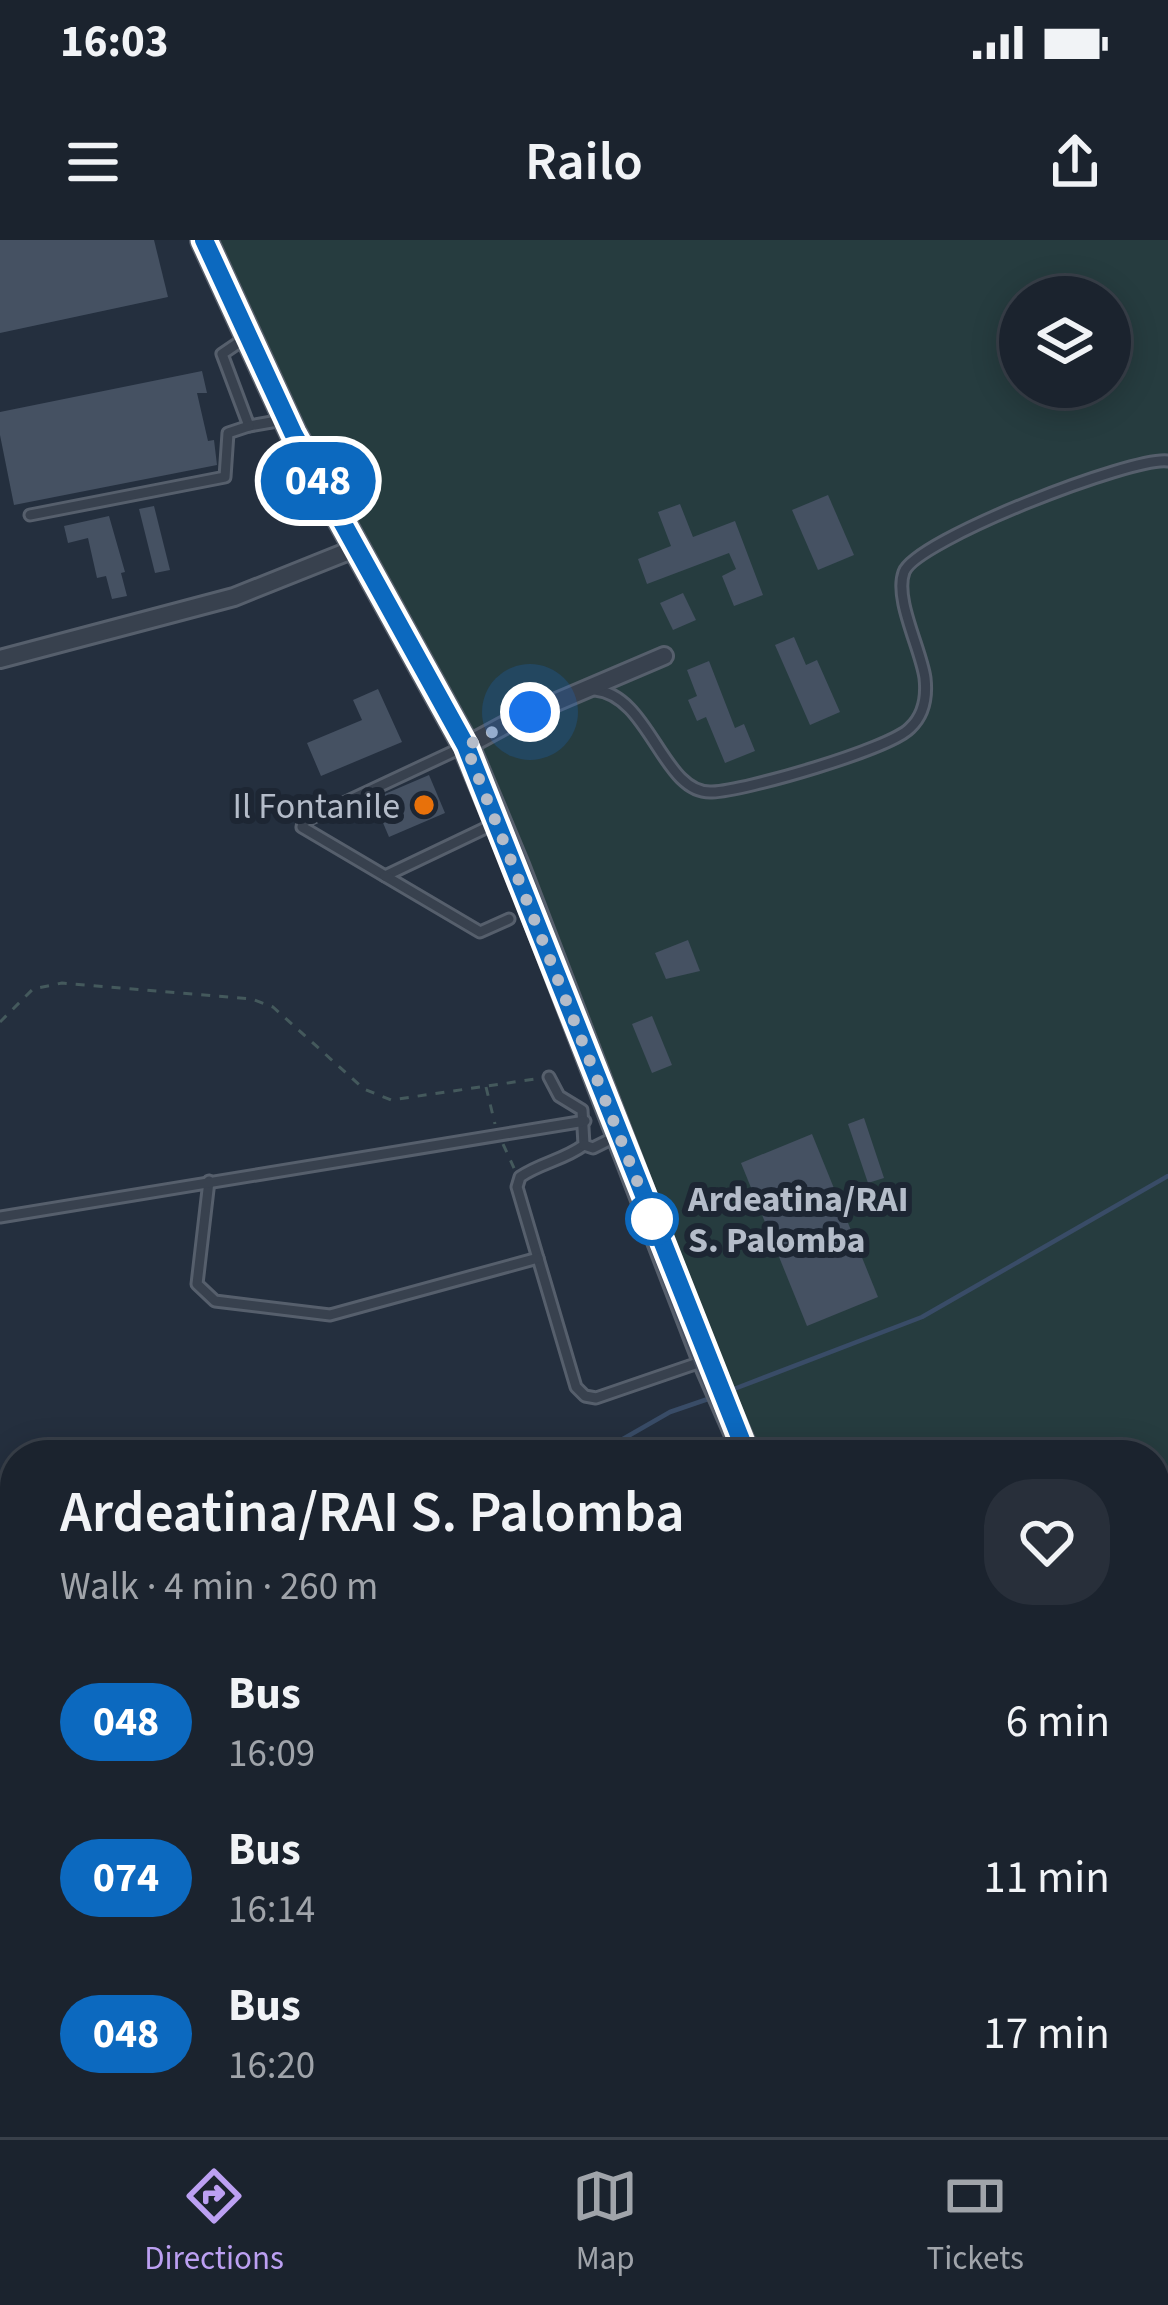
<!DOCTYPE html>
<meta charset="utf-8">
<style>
body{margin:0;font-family:"Source Sans 3",sans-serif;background:#282f3a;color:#f1f3f6;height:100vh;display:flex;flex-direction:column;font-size:45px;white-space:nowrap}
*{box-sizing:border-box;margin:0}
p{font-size:39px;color:#a0a4aa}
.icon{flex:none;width:66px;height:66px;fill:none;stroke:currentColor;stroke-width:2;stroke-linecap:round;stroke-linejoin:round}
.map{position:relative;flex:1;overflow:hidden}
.sheet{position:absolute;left:0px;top:1200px;width:1170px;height:699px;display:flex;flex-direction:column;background:#1b232e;border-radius:48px 48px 0 0;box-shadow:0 6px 30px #0003,0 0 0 3px #39404a}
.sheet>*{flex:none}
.badge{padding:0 24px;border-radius:39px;font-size:42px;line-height:78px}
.buttons{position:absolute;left:999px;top:36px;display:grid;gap:24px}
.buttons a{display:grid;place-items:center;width:132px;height:132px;border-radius:50%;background:#1b232e;box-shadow:0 6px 30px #0003,0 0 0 3px #39404a;font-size:60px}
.you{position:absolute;width:60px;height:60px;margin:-30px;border:9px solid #fff;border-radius:50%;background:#1a73e8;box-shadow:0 0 0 18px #1a73e833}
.map>.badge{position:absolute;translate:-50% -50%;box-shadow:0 0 0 6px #fff}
.round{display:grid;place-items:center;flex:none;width:126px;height:126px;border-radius:48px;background:#282f3a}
.summary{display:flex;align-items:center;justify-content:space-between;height:204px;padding:0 60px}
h1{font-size:57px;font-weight:600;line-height:90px}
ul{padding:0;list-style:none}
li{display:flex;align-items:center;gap:36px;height:156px;padding:0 60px}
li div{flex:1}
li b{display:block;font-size:45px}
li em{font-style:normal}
li .badge{min-width:132px;font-weight:700;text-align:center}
.status{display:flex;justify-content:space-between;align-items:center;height:84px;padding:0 60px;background:#1b232e;direction:ltr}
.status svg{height:33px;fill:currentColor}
header{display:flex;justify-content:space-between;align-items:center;height:156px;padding:0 60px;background:#1b232e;font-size:54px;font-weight:600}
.tabs{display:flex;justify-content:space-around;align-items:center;height:168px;border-top:3px solid #39404a;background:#1b232e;font-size:33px;color:#a0a4aa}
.tabs a{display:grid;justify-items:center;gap:6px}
.tabs .selected{color:#bca0f2}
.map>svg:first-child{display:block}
.green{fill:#263c3f;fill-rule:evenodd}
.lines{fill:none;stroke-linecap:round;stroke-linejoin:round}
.stream{stroke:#394c67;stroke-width:4.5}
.building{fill:#455162}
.lane-casing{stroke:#565f6c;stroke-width:15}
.street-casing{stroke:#565f6c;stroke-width:22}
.secondary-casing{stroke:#565f6c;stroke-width:30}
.path{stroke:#44595c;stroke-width:3;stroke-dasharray:9 9;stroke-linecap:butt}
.lane{stroke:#38414e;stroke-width:9}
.street{stroke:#38414e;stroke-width:16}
.secondary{stroke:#465061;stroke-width:24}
.line-casing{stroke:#fff;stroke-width:27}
.line{stroke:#0c69bf;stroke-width:18}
.walk{stroke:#b4bcc9;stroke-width:12;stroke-dasharray:0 21.6}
.food-dot{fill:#e8710a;stroke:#1d2633;stroke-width:4.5}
.stop-dot{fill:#fff;stroke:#0c69bf;stroke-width:6}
.labels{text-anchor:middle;stroke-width:12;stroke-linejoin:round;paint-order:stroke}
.poi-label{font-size:36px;fill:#b4bcc9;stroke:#1d2633;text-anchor:end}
.stop-label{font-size:36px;font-weight:bold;fill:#b4bcc9;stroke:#1d2633;text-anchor:start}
</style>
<div class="status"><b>16:03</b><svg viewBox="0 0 49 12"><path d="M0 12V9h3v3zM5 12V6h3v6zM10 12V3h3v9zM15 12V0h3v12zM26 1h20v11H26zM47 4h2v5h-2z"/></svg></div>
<header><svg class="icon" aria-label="menu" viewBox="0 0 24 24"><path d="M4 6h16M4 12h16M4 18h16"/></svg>Railo<svg class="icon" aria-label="share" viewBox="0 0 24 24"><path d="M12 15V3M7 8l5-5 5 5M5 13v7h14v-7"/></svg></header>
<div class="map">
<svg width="1168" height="1897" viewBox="0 0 1168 1897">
<rect width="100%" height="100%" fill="#242f3e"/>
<path class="green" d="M204,0H1168V1897H990L989,1884H1155V1215H748L498,582ZM1020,57H1110V147H1020Z"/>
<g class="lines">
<g class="stream">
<path d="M734,1149L922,1077L1168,936"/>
<path d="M595,1215L670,1172L708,1159"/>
<path d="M0,1520L15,1513"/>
</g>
</g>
<g class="building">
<path d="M0,0H154L168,57L0,93Z"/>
<path d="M202,131L207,153H197L208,201L214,200L217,225L14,265L0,195V172Z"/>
<path d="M828,255L854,315L818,330L792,270Z"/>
<path d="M680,264L693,297L735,281L763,355L734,366L722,336L736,329L729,313L647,344L638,319L671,306L658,272Z"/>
<path d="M154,266L170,330L155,333L139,269Z"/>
<path d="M109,276L125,332L121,333L127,356L112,359L106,336L97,338L88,298L68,303L64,286Z"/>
<path d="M683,353L696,380L673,390L660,363Z"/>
<path d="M794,397L806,425L817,420L840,472L810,485L775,405Z"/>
<path d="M709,421L735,488L744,484L755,511L725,523L706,477L697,481L688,460L697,456L687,430Z"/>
<path d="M378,449L402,502L321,536L307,503L362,480L353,460Z"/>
<path d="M429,535L445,573L389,597L373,559Z"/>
<path d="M688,700L700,731L666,739L655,713Z"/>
<path d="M652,776L672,825L652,833L632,784Z"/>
<path d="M864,878L884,938L868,943L848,884Z"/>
<path d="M812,894L878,1057L807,1086L741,923Z"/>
<path d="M281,1884H458L465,1897H255Z"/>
<path d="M578,1884H687L693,1897H584Z"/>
</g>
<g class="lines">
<defs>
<g id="lane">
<path d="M244,99L222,114L249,186L283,180"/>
<path d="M30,275L225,237L228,193L249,186"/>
<path d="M595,450C650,455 663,555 712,552C745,551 890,509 910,488C924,475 927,456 925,438C921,409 894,359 904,332C916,300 1133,216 1168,221"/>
<path d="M461,508L303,582L302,587L385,636L494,584"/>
<path d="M385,636L480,692L509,679"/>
<path d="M549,837L559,856L582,870L584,905C564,920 540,923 520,937L517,947L576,1147L585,1156L596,1158L701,1122"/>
<path d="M584,905L593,908L617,896"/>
<path d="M209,941L197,1044L215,1061L330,1075L538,1018"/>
<path d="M0,977L585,881"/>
</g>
<g id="street">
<path d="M0,419L234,357L354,309"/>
<path d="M466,506L514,480L664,416"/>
<path d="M1155,1747L1168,1744"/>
<path d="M1155,1767L1168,1765"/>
<path d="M78,1897L103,1884"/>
</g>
<g id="secondary">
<path d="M204,0L293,193L466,506L517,628L706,1121L747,1215"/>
<path d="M977,1897V1884"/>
</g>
</defs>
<use href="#lane" class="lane-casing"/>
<use href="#street" class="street-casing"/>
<use href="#secondary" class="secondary-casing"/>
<g class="path">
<path d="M0,782L33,749L62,743L252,759L273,767L364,849L391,860L535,839"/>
<path d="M486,847L495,884"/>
<path d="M503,904L514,928"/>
</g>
<use href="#lane" class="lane"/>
<use href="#street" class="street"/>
<use href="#secondary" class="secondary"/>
</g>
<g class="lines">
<defs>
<path id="line" d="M204,0L293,193L466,506L747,1215"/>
</defs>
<use href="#line" class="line-casing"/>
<use href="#line" class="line"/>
<path class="walk" d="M530,472L466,506L652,979"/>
</g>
<circle class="food-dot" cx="424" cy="565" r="12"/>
<circle class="stop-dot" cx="652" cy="979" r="24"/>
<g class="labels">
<g class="poi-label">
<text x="400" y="578">Il Fontanile</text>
</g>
<g class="stop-label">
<text x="688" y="971">Ardeatina/RAI<tspan x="688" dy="41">S. Palomba</tspan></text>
</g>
</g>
</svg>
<div class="buttons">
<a><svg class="icon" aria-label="layers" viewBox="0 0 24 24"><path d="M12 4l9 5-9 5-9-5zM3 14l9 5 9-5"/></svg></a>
</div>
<div class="you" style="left:530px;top:472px"></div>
<b class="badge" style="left:318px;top:241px;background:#0c69bf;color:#fff">048</b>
<section class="sheet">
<div class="summary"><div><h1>Ardeatina/RAI S. Palomba</h1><p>Walk · 4 min · 260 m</p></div><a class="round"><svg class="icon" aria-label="heart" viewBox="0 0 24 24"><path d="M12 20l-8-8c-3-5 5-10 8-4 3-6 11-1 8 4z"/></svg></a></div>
<ul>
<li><span class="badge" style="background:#0c69bf;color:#fff">048</span><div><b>Bus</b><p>16:09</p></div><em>6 min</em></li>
<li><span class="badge" style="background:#0c69bf;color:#fff">074</span><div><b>Bus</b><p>16:14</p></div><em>11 min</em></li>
<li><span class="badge" style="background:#0c69bf;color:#fff">048</span><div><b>Bus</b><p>16:20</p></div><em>17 min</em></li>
</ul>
</section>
</div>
<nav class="tabs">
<a class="selected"><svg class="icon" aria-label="directions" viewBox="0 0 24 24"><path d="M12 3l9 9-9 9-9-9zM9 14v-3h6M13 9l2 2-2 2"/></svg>Directions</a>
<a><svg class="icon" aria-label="map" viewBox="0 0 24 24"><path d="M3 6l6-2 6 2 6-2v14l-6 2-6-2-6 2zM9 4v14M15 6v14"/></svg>Map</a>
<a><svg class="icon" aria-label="tickets" viewBox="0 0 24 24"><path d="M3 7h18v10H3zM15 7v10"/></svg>Tickets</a>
</nav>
